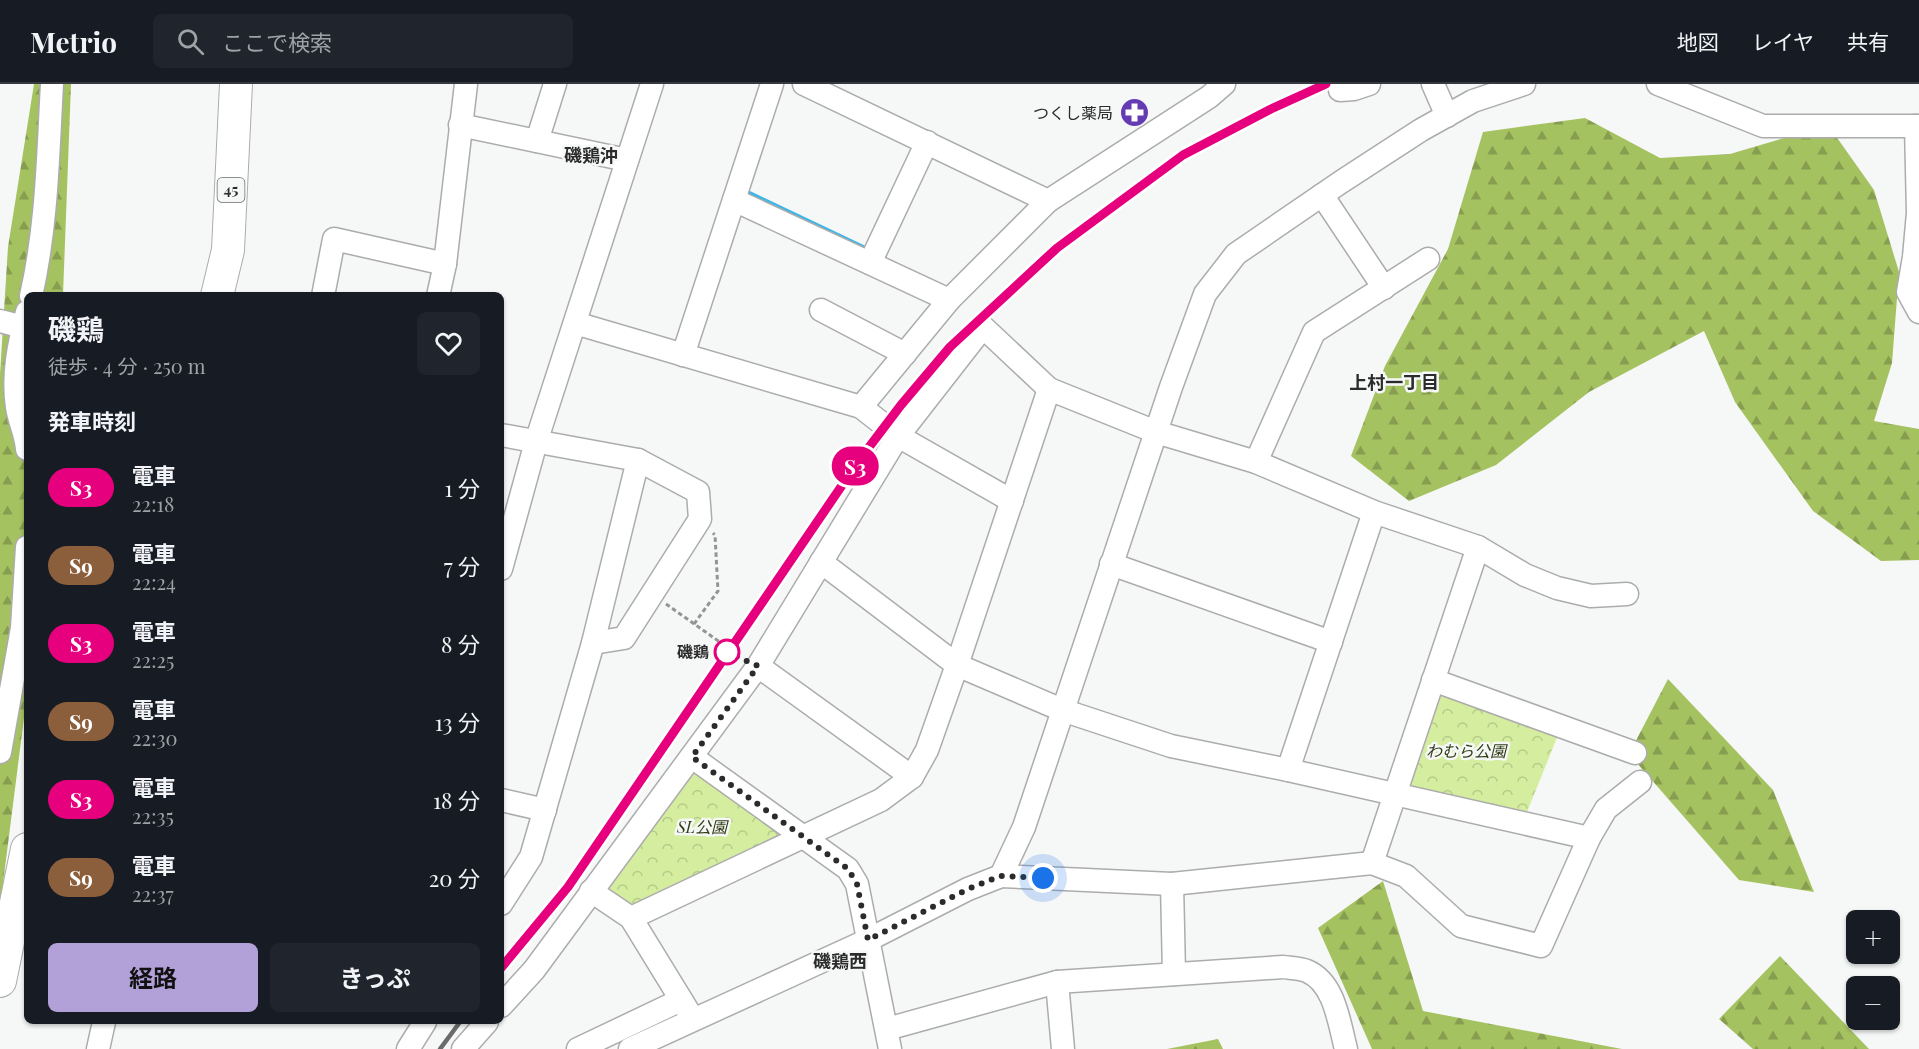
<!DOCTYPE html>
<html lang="ja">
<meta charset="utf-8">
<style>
body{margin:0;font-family:"Playfair Display","Noto Sans JP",serif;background:#20242c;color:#f1f3f6;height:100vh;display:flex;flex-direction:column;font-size:22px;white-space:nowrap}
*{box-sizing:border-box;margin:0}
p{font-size:20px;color:#9ea1a6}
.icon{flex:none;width:33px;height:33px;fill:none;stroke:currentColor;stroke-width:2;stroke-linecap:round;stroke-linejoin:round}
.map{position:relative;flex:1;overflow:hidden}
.details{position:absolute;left:24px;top:208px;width:480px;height:732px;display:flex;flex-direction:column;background:#171b24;border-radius:9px;box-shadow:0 2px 4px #0004}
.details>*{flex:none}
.badge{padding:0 12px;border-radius:20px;font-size:21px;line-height:39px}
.buttons{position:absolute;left:1846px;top:826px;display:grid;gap:12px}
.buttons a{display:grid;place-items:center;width:54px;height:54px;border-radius:9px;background:#171b24;box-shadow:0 2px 4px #0004;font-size:30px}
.you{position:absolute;width:30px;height:30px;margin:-15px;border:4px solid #fff;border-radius:50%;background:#1a73e8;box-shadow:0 0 0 9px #1a73e833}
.map>.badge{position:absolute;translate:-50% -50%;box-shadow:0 0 0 3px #fff}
h2{padding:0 24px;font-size:22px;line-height:54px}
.round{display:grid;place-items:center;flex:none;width:63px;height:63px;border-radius:9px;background:#20242c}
.summary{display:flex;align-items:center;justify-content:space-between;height:102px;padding:0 24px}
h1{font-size:28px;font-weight:700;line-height:45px}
.cta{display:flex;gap:12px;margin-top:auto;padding:12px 24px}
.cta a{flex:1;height:69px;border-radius:9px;background:#b2a0d8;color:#111;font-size:24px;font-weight:700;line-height:69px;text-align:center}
.cta a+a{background:#20242c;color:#f1f3f6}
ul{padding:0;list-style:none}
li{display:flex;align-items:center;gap:18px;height:78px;padding:0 24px}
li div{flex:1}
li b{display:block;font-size:22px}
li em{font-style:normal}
li .badge{min-width:66px;font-weight:700;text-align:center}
header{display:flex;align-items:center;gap:36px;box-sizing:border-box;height:84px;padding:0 30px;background:#171b24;border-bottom:2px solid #363941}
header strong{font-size:28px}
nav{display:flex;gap:33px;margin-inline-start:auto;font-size:21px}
.search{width:420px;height:54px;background:#20242c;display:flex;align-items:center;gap:15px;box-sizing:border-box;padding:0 21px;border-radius:9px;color:#9ea1a6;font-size:22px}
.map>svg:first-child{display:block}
.forest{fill:url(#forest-firs)}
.park{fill:url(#park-crowns)}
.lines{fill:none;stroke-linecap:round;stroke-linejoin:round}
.stream{stroke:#3ab6e9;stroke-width:4.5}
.minor-casing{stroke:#acacad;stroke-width:25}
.highway-casing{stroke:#acacad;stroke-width:34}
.path{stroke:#939494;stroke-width:3;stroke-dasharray:4.5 3;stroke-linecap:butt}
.minor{stroke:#fff;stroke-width:22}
.highway{stroke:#fff;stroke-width:32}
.rail{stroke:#6b6b6b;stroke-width:4.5}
.line-casing{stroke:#fff;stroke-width:14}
.line{stroke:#e6007e;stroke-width:9}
.walk{stroke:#2b2b2b;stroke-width:6;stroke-dasharray:0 10.8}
.stop-dot{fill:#fff;stroke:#e6007e;stroke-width:3}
.labels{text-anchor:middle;stroke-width:5;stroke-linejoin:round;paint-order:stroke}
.shield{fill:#f6f7f7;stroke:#686868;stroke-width:1.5}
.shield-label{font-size:15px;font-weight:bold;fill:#2b2b2b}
.poi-label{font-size:16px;fill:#2b2b2b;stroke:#f6f7f7;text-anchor:end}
.stop-label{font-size:16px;font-weight:bold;fill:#2b2b2b;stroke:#f6f7f7;text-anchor:end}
.park-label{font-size:16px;font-style:italic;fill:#303c14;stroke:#f6f7f7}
.neighbourhood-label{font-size:18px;font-weight:bold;fill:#2b2b2b;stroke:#f6f7f7}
</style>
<header>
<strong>Metrio</strong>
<div class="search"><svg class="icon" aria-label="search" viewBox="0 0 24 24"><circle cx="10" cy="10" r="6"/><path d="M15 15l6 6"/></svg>ここで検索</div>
<nav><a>地図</a><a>レイヤ</a><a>共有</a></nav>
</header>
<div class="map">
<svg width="1919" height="965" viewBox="0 0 1919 965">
<defs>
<pattern id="forest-firs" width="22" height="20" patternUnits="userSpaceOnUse" patternTransform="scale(1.5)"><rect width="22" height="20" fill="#a5c261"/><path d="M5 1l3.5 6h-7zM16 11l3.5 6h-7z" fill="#879e50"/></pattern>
<pattern id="park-crowns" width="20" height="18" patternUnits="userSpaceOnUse" patternTransform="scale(1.5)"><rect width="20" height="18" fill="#d4ed9e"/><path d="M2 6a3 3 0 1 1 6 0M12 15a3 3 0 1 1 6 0" fill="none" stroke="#b6cb88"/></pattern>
</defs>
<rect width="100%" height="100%" fill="#f6f7f7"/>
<g class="forest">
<path d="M34,0H71L63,211L27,212V610L0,823V290L8,163Z"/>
<path d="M1585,34L1660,74L1730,70L1828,41L1874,106L1899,188L1892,279L1874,337L1919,345V476L1881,477L1813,427L1735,318L1704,247L1589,308L1496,381L1409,417L1351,372L1385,282L1448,165L1483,48Z"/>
<path d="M1668,595L1773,706L1814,808L1739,796L1629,670Z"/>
<path d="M1383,797L1423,927L1622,965H1372L1318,844Z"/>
<path d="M1780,872L1869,965H1753L1719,935Z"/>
<path d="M1218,955L1223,965H1167Z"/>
</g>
<g class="park">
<path d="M1436,608L1558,651L1527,728L1405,701Z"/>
<path d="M701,688L781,750L778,757L631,822L610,808L608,798L689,689Z"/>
</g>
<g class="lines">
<path class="stream" d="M749,109L869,166"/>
<defs>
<g id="minor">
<path d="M804,0L1048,117"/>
<path d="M1433,0L1447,32"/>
<path d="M1658,0L1763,42H1919"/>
<path d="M1340,6L1354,5L1369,0"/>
<path d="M460,41L627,76"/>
<path d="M1916,42L1918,129L1914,173L1908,208L1919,228"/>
<path d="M537,57L555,0"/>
<path d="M1322,111L1384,204"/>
<path d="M734,116L949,216"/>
<path d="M870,179L927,58"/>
<path d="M31,212C47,142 48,71 52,0"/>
<path d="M323,212L334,155L445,180"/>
<path d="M438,212L445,180L466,0"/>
<path d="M821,226L905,270"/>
<path d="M27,228C19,259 12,291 17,323C19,337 26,350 27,365"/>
<path d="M0,237L27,244"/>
<path d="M575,239L861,323L898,352L1012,417"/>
<path d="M683,271L772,0"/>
<path d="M861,323L949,216L1048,117L1209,13L1224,0"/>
<path d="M501,351L638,376L698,408L700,435L624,554L593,559"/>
<path d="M1256,378L1314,248L1428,175"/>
<path d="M821,478L957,581L1062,626L1171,662L1288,686L1589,754"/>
<path d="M1111,480L1331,558"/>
<path d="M501,485L536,358L652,0"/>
<path d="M758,582L912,693"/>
<path d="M1433,596L1635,669"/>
<path d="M0,668L22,544L27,463"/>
<path d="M692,673L848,785L857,800L890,965"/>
<path d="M1288,686L1374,428"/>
<path d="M501,716L545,726"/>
<path d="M1372,779L1478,463"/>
<path d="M1001,792L1172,800L1372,779L1406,792L1461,842L1541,862L1589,754L1606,725L1640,698"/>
<path d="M1172,800L1174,890"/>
<path d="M591,807L631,834L693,935"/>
<path d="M501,820L531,773L593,559L638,376"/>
<path d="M631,834L881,716L912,693L927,666L957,581L1049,305"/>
<path d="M1057,898L1063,965"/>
<path d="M501,922L534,886L758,582L898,352L983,243L1049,305L1156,348L1256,378L1374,428L1478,463L1525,491L1557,504L1591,512L1627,510"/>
<path d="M887,945L1057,898L1283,883C1290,884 1300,884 1307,887C1335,899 1339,939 1346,965"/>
<path d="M98,965L104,938"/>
<path d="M408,965L425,938"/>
<path d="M463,965L487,938"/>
<path d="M578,965L681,916"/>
<path d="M630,965L868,856L968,805L1001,792L1024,743L1171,303L1205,210L1236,170L1341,98L1421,46L1473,17L1524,0"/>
</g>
<g id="highway">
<path d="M217,212L228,166L236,0"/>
<path d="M0,897L27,765"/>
</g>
</defs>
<use href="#minor" class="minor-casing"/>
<use href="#highway" class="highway-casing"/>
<g class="path">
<path d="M666,520L724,561"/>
<path d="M694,540L718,507L715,451L713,449"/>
</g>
<use href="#minor" class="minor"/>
<use href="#highway" class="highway"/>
<g class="rail">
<path d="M501,884L569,803L860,375L901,321L950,263L1057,164L1183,71L1271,25L1326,0"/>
<path d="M440,965L460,938"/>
</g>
</g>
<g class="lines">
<defs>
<path id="line" d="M501,884L568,803L860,375L901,321L950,263L1057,164L1183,71L1271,25L1326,0"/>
</defs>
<use href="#line" class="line-casing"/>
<use href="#line" class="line"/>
<path class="walk" d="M727,568L758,582L692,673L848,785L857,800L868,856L968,805L1000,792L1043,794"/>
</g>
<defs>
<symbol id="pharmacy-disc" viewBox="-11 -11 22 22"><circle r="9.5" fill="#643bb3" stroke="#f6f7f7"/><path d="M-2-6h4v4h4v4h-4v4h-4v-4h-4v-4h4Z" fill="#fff"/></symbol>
</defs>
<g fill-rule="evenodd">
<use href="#pharmacy-disc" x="1118" y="12" width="33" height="33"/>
</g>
<circle class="stop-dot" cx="727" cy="568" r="12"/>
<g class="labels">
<rect class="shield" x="217.5" y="94" width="27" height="24" rx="4.5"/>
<g class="shield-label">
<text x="231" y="111">45</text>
</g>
<g class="poi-label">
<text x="1113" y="35">つくし薬局</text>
</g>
<g class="stop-label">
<text x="709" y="574">磯鶏</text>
</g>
<g class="park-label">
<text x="1466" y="673">わむら公園</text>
<text x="702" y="749">SL公園</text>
</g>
<g class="neighbourhood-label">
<text x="591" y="78">磯鶏沖</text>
<text x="1394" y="305">上村一丁目</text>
<text x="840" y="884">磯鶏西</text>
</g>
</g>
</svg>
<div class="buttons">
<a>+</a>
<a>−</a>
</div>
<div class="you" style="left:1043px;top:794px"></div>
<b class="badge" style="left:855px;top:382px;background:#e6007e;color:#fff">S3</b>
<section class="details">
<div class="summary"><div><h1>磯鶏</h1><p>徒歩 · 4 分 · 250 m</p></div><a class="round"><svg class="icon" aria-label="heart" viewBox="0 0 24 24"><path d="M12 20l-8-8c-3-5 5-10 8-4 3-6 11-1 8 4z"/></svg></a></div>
<h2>発車時刻</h2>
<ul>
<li><span class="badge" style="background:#e6007e;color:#fff">S3</span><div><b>電車</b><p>22:18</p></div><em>1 分</em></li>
<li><span class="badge" style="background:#8b5e3c;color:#fff">S9</span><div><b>電車</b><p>22:24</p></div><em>7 分</em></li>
<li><span class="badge" style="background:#e6007e;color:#fff">S3</span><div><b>電車</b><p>22:25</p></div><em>8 分</em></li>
<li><span class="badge" style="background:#8b5e3c;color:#fff">S9</span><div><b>電車</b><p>22:30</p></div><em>13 分</em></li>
<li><span class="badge" style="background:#e6007e;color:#fff">S3</span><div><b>電車</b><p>22:35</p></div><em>18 分</em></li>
<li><span class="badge" style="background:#8b5e3c;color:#fff">S9</span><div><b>電車</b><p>22:37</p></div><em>20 分</em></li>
</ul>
<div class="cta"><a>経路</a><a>きっぷ</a></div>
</section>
</div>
